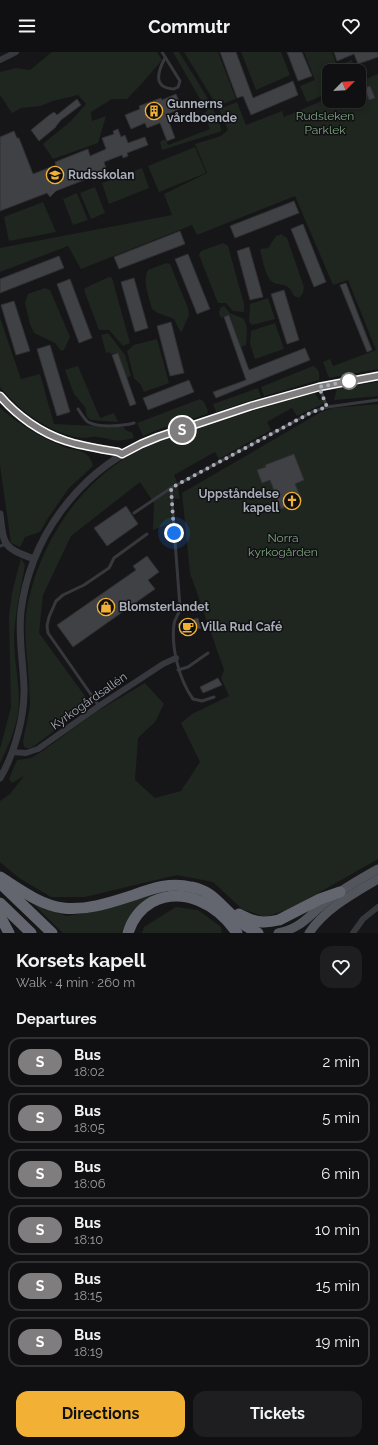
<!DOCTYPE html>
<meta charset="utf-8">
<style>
body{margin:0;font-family:Raleway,sans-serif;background:#1e1e20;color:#f1f3f6;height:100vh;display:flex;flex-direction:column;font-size:15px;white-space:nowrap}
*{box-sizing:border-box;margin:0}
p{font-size:13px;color:#9c9d9f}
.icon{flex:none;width:22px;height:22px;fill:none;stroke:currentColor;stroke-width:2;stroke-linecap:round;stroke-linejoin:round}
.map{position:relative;height:881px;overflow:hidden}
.side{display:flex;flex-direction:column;background:#101012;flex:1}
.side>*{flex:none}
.badge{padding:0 8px;border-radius:13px;font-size:14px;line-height:26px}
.needle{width:26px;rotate:66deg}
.controls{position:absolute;left:322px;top:12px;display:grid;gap:8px}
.controls a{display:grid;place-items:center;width:44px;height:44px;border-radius:8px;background:#101012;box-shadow:0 2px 6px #0003,0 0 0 1px #303032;font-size:20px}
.you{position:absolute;width:20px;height:20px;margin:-10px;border:3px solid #fff;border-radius:50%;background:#1a73e8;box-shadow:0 0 0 6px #1a73e833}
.map>.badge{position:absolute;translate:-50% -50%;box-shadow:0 0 0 2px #fff}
h2{padding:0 16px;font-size:15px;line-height:36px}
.round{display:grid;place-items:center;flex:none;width:42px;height:42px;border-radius:12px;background:#1e1e20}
.head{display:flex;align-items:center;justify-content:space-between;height:68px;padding:0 16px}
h1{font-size:19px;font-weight:700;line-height:30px}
.primary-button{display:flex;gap:8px;margin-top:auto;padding:8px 16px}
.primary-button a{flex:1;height:46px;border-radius:12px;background:#f2b134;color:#111;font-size:16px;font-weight:700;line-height:46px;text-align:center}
.primary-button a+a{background:#1e1e20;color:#f1f3f6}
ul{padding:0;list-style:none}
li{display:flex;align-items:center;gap:12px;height:50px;margin:0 8px 6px;padding:0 8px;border:2px solid #303032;border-radius:12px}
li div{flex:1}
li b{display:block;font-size:15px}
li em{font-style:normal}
li .badge{min-width:44px;font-weight:700;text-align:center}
header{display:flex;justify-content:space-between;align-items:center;height:52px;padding:0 16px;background:#101012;font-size:18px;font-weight:700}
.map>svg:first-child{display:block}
.green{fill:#1e261f}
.building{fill:#404145;stroke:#303034}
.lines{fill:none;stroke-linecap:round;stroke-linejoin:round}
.service{stroke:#37383d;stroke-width:3}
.minor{stroke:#37383d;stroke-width:6}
.tertiary{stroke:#37383d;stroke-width:7}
.primary{stroke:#53555c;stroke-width:9}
.motorway{stroke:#63666e;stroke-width:11}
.line-casing{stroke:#fff;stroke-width:9}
.line{stroke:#7f7d7e;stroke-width:6}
.walk{stroke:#a8adb8;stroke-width:4;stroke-dasharray:0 7.2}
.stop-dot{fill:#fff;stroke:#7f7d7e;stroke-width:2}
.labels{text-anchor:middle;stroke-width:3;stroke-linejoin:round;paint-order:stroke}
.poi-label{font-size:12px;font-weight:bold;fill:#a8adb8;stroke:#111113;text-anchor:start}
.park-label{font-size:12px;fill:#7fa381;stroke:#111113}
.street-label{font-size:12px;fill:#a8adb8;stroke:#111113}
</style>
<header><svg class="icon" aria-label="menu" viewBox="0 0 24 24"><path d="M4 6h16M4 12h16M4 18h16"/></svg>Commutr<svg class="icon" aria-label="heart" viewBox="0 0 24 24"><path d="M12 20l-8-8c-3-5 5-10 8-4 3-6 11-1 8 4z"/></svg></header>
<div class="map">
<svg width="378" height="881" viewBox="0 0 378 881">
<rect width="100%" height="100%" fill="#161618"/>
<g class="green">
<path d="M52,0H157L162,8L144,29L127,47H112L91,60L92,69L106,64L98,91L53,107L43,92L71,69L86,52L78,43L53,49L40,54L21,56L12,61L0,43V20L16,16L30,18Z"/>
<path d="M173,0H179C187,13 223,67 221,79L219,80L162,98L160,90L165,87L168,93L210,77L204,61L207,59Z"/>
<path d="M184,0H218L236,47L217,54Z"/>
<path d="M281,0L290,23L256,38L241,0Z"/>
<path d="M304,0H332L337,14L352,8L355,19H329V41L307,50L300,34L315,28Z"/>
<path d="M378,22V317L329,326L323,310L330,307L333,314L376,298L348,228L333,233L295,144L197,183L192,173L81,217L68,194L0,220V196L172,163L164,142L207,121L195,92L221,84L228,78L219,57L237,50L246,73L282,59L284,65L329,46V49H359V30Z"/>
<path d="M195,95L206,121L159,140L148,114Z"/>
<path d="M142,116L149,136L109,152L102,131Z"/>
<path d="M95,135L105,161L91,167L80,141Z"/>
<path d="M77,141L88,168L73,173L63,147Z"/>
<path d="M43,150L56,180L9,189L4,165Z"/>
<path d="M281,182L287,186L304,235L303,241L299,246L294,244C286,226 279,237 270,228C265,222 262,205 260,197L268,196L276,184Z"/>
<path d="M223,191L228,194L244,252V260L233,259L226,251H218L199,203L201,199Z"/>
<path d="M166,211L170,212L188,256L189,263L182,279H180L174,267L158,261L152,257C149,244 142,230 148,218Z"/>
<path d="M109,225L112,226L130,291L123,294L109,278H99L84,238L85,236Z"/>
<path d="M45,236L50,238L70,285L64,298L61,299L55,291L34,281L30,272L25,251L28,242Z"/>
<path d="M268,246L275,267L252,273L249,270L250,252Z"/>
<path d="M224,254L230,261L244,267L247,276L246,293L241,295L230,263L221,266L219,261L220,256Z"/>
<path d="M0,266L21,327L40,322L54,372L123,375L127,379L132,380L134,386C127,388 120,389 112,388C107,387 102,385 97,385C92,384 87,386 82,386C49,381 21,360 0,335Z"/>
<path d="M275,271L284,297L255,307L250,292L251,279Z"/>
<path d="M108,281L125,303L131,324L126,326L118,301L110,302L109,300L106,301L101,283Z"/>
<path d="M157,287L169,331L144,340L141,333L134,326L127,299L134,293Z"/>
<path d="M78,314L100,366L114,361L118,370L91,368L87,365L85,355L74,342L65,318Z"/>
<path d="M313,314C319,317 320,321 319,328L264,344L261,335Z"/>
<path d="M378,330V344L334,348L337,336Z"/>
<path d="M258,336L261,345L216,360L213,352Z"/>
<path d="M315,341L319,348L324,347L323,352L297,364L292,356L267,370L271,378L219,407L215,400L174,423L177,430L180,447L170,446L171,471L153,478L154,451L140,430L71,484L43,543L39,581L90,651L37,692L31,696H26L24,694L23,690C25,678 29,664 30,652C30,645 29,637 29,630C27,603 22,573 29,546C43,487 79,433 132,402C152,389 177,383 199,376C238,363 276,351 315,341Z"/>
<path d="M200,347L204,350L208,359L207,362L160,377L143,384L137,371Z"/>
<path d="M378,352V807L292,856L265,865L242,857L213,830L177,823L85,845H51L19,826L0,810V749L10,742L24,724L12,731L9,727L17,708L31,706L41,700L96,660L145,631L164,652L155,670L138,686L135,728L155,746L181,739L200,710L181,671L192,662L229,644L221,626L224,618L190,521L182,441L321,360L333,356Z"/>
<path d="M0,356C19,372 40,385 64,395C71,398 81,397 87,403C90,405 92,410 93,414L69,436L48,466L40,480L25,485L20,495L11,491L0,413Z"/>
<path d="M21,506L25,513C21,537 15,561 14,585C14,607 19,628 19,650C19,670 9,693 0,711V697L11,655L9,565L12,541Z"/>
<path d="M154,842L133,859L121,881H63L32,851L66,864L98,859Z"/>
<path d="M176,855L198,858L221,875L222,881H142L144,875Z"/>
</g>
<g class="building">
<path d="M220,0H236L253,46L293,29L298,43L251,63L243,44L237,46Z"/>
<path d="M287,0H302L312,24L298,29Z"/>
<path d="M334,0H378V5L358,12L354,2L337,9Z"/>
<path d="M370,34L375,46L369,48L367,42L359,46V38Z"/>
<path d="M176,42L182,56L168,62L170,67H168L175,86L167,89L160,71L147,76L145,71L131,77L125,63L140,57L139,54L161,46L162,48Z"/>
<path d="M77,47L81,53L61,68L56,74V75L39,89L31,78L48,64L54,60L57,63Z"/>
<path d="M118,77L121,85L125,83L128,91L145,85L148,93L127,101L128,104L123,106L122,103L104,110L107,119L56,139L50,145L47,141L0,159V85L14,79L17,86H19L33,122L56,113L55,110L88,97L90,104L106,97L102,86L114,82L113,79Z"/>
<path d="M294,149L299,161L235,186L230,174Z"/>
<path d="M303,172L326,230L314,235L291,177Z"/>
<path d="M180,179L185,192L119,217L114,205Z"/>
<path d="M249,195L263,245L250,248L237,199Z"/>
<path d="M188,202L210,257L197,262L175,207Z"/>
<path d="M59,204L64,216L0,241V227Z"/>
<path d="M134,226L148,276L135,280L121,230Z"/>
<path d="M70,227L92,286L79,291L57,232Z"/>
<path d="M346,231L372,298L367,300L340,233Z"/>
<path d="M284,238L299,288L287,292L271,242Z"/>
<path d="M14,249L30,299L16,303L1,253Z"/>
<path d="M229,263L249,318L305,296L310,308L216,346L213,340L246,328L224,265Z"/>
<path d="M171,270L184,321L170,324L157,274Z"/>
<path d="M50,293L70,360L57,364L37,297Z"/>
<path d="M118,301L136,352L130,354L112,303Z"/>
<path d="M189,328L194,340L148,358L143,346Z"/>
<path d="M294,402L304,428L295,432L302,448L281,457L270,428L262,431L257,418L266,415L265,413Z"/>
<path d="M126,454L138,472L107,494L94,476Z"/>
<path d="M147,504L159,520L148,528L155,537L73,595L57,573L136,518L133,514Z"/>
<path d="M198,566L201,576L181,582L178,572Z"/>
<path d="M218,626L222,633L203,641L200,635Z"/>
</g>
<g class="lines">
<g class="service">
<path d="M162,0L180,29L178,35L174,37C152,36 158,19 165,6"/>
<path d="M327,355L378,348"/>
<path d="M78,357C81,361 84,367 88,370C98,376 123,374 134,371"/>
<path d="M134,461L171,436"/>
<path d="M0,494L6,492"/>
<path d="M178,618L188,615L208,601"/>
<path d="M214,645L202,649L193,647C179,628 171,595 174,572C175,565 180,562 180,555L171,436L312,360L327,355L320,337"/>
<path d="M99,654L48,581L47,574L49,565L56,549L63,543L84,533L109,516L114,506L147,482"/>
</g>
<g class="minor">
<path d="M0,8L16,0"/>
<path d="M0,344L17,362L40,377L66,389L118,400L122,402"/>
<path d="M12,700L26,701L38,697L99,654L163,612L176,606"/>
<path d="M353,881L363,867L378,855"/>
</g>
<g class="tertiary">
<path d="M0,462C4,495 3,495 34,507"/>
<path d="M0,726C15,701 25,663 24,635C23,609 18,584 21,559C30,487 76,424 140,393C163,381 189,376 212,368C225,363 238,358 251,354C293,341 335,331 378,324"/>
</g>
<g class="primary">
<path d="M278,881C302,876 308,864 326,850C342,837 360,827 378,817"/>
<path d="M309,881C326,856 353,842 378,827"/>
</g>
<g class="motorway">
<path d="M0,825C19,837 40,853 63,856C87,859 112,850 134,843C153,836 171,830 191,835C212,839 218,851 233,864C240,871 249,876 258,881"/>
<path d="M0,831L52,881"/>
<path d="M0,851L31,881"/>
<path d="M239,862C254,870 262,872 279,868L320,847L340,840"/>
<path d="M0,864L9,881"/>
<path d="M128,881C132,868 140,857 152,850C184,834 218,853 237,881"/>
</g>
</g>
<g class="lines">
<defs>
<path id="line" d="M0,344C17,364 41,381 66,389C81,394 101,397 118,400L122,402L141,392L158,385L251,354L319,335L378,324"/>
</defs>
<use href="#line" class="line-casing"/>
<use href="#line" class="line"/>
<path class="walk" d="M174,481L171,436L312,360L327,355L319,335L349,329"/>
</g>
<defs>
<symbol id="building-ring" viewBox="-11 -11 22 22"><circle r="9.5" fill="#111113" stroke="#f2b134" stroke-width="1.5"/><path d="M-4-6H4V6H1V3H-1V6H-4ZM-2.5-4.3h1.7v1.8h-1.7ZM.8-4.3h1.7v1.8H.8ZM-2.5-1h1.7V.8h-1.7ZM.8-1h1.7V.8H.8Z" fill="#f2b134"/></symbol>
<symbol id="school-ring" viewBox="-11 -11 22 22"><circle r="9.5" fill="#111113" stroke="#f2b134" stroke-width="1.5"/><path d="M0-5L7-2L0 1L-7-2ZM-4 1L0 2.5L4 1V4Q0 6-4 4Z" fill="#f2b134"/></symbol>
<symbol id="church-ring" viewBox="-11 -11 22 22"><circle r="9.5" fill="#111113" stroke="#f2b134" stroke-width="1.5"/><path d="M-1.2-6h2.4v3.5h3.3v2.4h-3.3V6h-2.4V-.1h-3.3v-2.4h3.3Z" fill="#f2b134"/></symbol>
<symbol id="shop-ring" viewBox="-11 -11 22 22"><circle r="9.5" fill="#111113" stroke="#f2b134" stroke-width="1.5"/><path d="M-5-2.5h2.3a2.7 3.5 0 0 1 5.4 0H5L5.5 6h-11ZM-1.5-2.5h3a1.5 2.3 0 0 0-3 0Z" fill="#f2b134"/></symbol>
<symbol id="cafe-ring" viewBox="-11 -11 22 22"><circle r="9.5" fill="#111113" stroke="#f2b134" stroke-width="1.5"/><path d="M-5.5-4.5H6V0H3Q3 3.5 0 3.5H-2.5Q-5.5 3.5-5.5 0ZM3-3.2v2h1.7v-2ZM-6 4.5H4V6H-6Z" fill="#f2b134"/></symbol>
</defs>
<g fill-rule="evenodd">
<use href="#building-ring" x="144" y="49" width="20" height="20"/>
<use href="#school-ring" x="45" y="113" width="20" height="20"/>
<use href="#church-ring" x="282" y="439" width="20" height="20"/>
<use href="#shop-ring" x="96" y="545" width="20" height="20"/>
<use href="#cafe-ring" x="178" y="565" width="20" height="20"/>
</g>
<circle class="stop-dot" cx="349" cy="329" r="8"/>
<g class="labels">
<g class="poi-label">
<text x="167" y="56">Gunnerns<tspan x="167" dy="14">vårdboende</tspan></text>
<text x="68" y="127">Rudsskolan</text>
<text x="279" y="446" text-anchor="end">Uppståndelse<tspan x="279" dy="14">kapell</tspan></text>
<text x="119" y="559">Blomsterlandet</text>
<text x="201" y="579">Villa Rud Café</text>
</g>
<g class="park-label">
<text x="325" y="68">Rudsleken<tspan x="325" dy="14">Parklek</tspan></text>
<text x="283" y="490">Norra<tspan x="283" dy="14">kyrkogården</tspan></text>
</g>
<g class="street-label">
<text transform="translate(89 649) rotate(-35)" y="4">Kyrkogårdsallén</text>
</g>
</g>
</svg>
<div class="controls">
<a><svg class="needle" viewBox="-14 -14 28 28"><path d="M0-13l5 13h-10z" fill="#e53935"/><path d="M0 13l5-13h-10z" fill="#9c9d9f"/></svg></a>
</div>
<div class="you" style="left:174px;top:481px"></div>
<b class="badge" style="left:182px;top:378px;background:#7f7d7e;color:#fff">S</b>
</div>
<section class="side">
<div class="head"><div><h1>Korsets kapell</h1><p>Walk · 4 min · 260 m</p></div><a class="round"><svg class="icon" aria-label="heart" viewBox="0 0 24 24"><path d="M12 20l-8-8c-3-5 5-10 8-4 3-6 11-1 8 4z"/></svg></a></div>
<h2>Departures</h2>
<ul>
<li><span class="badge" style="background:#7f7d7e;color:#fff">S</span><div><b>Bus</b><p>18:02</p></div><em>2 min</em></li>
<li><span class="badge" style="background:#7f7d7e;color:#fff">S</span><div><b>Bus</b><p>18:05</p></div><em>5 min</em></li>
<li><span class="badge" style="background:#7f7d7e;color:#fff">S</span><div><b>Bus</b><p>18:06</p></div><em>6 min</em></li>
<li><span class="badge" style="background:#7f7d7e;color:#fff">S</span><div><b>Bus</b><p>18:10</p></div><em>10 min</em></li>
<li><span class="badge" style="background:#7f7d7e;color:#fff">S</span><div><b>Bus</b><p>18:15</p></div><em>15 min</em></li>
<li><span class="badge" style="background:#7f7d7e;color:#fff">S</span><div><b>Bus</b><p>18:19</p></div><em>19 min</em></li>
</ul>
<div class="primary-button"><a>Directions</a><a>Tickets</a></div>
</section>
